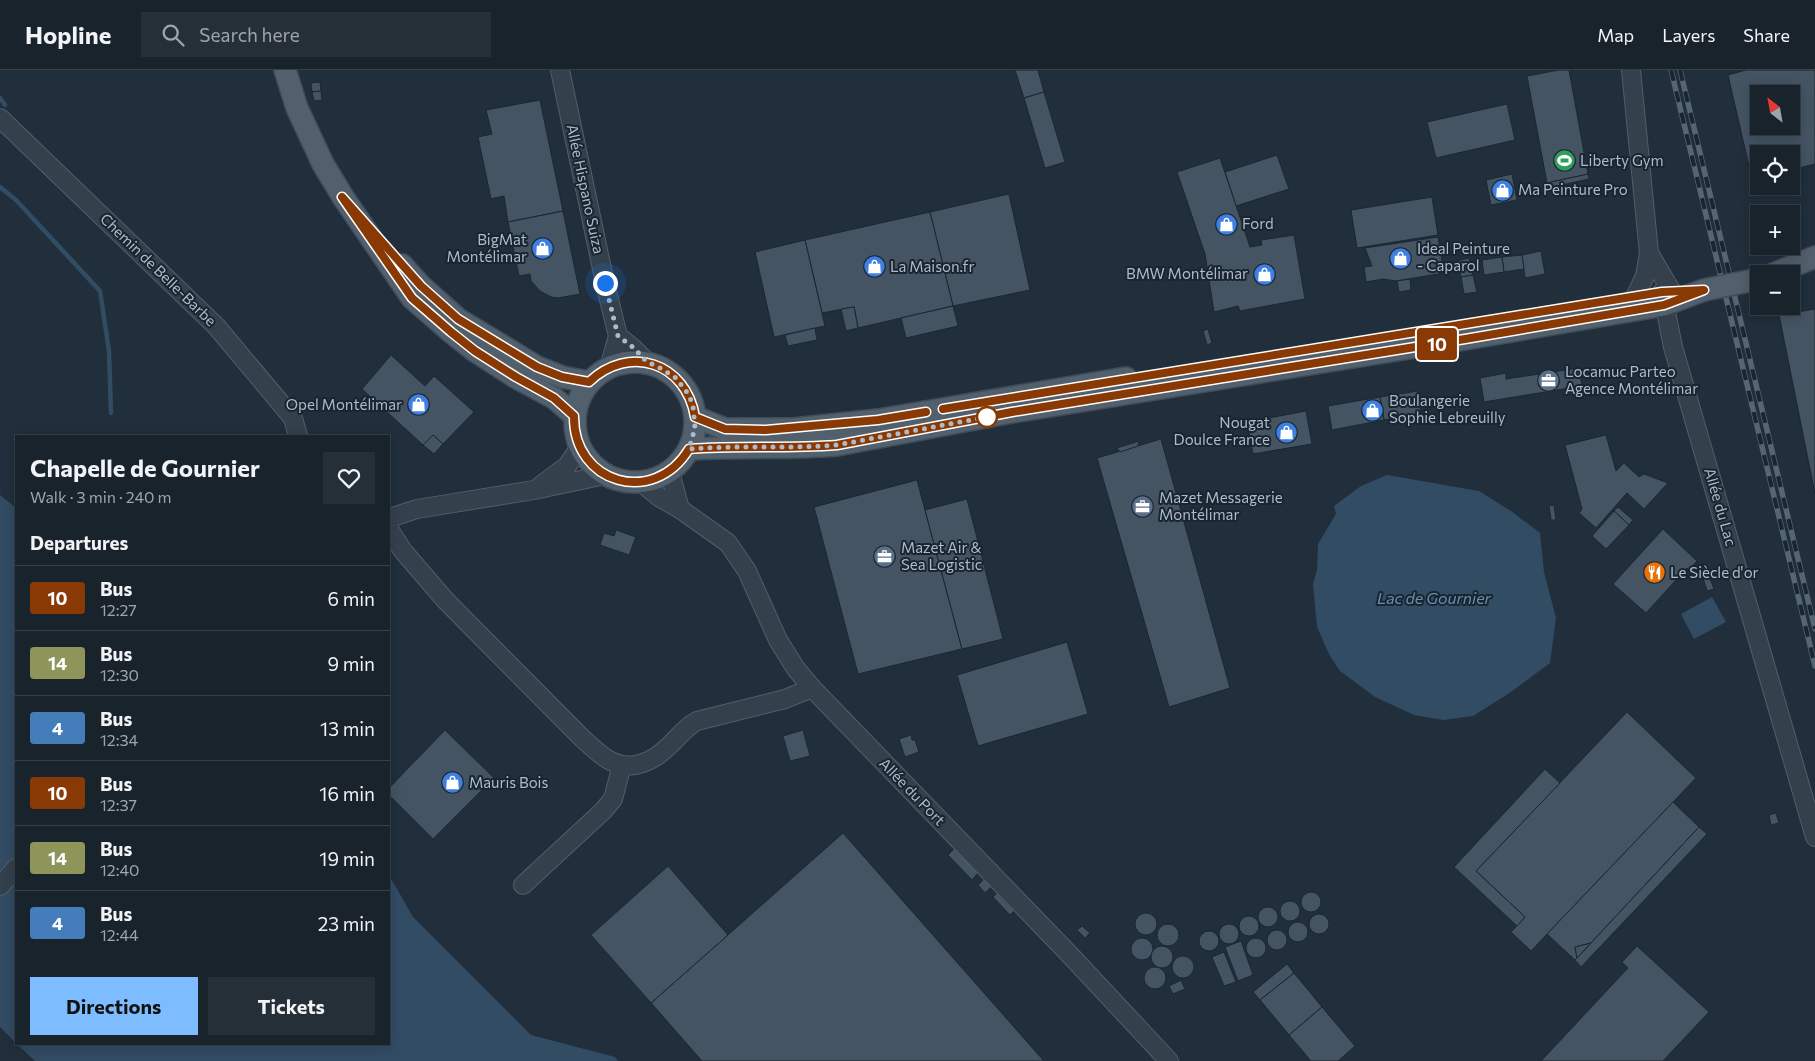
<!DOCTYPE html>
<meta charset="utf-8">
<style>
body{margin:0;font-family:Commissioner,sans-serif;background:#252f38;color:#f1f3f6;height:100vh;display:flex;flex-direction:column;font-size:19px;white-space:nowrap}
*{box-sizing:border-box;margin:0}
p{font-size:16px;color:#9fa4a9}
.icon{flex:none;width:28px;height:28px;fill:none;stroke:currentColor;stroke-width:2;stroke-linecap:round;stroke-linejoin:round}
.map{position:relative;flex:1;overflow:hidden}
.panel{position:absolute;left:15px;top:365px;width:375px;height:610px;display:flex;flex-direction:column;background:#18232c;border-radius:0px;box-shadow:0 2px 12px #0003,0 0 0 1px #364048}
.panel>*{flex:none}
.badge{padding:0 10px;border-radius:4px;font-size:18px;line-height:32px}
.needle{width:32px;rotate:329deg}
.buttons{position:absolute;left:1750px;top:15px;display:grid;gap:10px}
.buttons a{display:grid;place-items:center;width:50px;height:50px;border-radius:0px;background:#18232c;box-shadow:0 2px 12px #0003,0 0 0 1px #364048;font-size:25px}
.you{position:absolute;width:25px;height:25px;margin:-12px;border:4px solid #fff;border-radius:50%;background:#1a73e8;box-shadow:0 0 0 8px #1a73e833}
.map>.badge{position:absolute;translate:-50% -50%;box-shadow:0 0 0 2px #fff}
h2{padding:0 15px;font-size:19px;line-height:45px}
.round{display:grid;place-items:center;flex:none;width:52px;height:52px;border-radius:0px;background:#252f38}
.overview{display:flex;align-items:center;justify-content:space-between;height:85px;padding:0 15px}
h1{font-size:24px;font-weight:700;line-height:38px}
.button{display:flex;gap:10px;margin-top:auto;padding:10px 15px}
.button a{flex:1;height:58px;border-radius:0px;background:#7dbcff;color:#111;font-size:20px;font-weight:700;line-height:58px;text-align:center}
.button a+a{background:#252f38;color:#f1f3f6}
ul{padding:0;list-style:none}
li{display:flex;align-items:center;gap:15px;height:65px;padding:0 15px;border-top:1px solid #364048}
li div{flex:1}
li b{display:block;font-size:19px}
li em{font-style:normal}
li .badge{min-width:55px;font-weight:700;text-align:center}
header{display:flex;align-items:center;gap:30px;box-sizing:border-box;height:70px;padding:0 25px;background:#18232c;border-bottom:1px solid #364048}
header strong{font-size:24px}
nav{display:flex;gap:28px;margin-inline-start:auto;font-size:18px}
.search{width:350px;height:45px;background:#252f38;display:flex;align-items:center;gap:12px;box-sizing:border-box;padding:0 18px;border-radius:0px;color:#9fa4a9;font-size:19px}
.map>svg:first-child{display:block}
.water{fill:#324c64}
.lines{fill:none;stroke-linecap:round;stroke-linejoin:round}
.stream{stroke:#324c64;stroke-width:4.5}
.building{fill:#445463;stroke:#1b2732;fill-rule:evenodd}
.minor-casing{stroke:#525e69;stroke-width:20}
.major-casing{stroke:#404c58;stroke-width:24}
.minor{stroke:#34404c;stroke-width:18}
.major{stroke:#525f6c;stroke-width:21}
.rail-casing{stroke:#566573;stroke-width:5.5}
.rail{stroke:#192530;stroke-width:4;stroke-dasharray:11;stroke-linecap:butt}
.major-bridge-casing{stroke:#404c58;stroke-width:24;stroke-linecap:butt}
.major-bridge{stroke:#525f6c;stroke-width:21}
.line-casing{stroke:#fff;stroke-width:11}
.line{stroke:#883904;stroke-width:8}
.walk{stroke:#afbbc8;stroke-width:5;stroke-dasharray:0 9}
.stop-dot{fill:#fff;stroke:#883904;stroke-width:2.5}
.labels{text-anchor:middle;stroke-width:4;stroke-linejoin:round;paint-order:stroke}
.poi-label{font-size:15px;fill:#afbbc8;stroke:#192530;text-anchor:start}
.street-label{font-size:15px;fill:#afbbc8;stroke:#192530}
.water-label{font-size:16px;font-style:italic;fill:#6d8fad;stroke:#192530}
</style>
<header>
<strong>Hopline</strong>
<div class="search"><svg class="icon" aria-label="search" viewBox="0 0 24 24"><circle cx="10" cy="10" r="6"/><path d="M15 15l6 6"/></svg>Search here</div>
<nav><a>Map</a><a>Layers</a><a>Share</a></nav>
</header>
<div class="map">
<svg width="1815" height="991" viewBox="0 0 1815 991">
<rect width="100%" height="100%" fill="#202f3b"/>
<g class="water">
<path d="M1387,405L1479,421L1511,441L1540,463L1544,502L1556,548L1550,593L1511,622L1473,646L1443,650L1414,645L1375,627L1340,601L1330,586L1317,557L1313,514L1317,500L1318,474L1336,444L1334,436L1361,416Z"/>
<path d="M0,425L16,438V973L0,957Z"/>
<path d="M1712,527L1726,552L1694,569L1681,544Z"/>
<path d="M389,805L413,847L531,965L615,987L618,991H35L17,974H389Z"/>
</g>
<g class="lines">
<g class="stream">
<path d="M0,28L5,35"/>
<path d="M0,117L16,130L100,221L109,281L111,343"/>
</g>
</g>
<g class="building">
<path d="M1015,0H1038L1044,22L1024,28Z"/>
<path d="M1559,0H1569L1588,104L1547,113L1527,6Z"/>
<path d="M1746,0H1815V94L1791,100V84H1759V108L1752,109L1728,5ZM1759,24H1791V56H1759Z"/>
<path d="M320,12L321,21L312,22L311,13Z"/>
<path d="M321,21L322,30L314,31L312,22Z"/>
<path d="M1044,22L1065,92L1045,98L1024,28Z"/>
<path d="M540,30L563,141L508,152L504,126L491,129L478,67L492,64L486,40Z"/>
<path d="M1507,34L1515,70L1436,88L1427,52Z"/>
<path d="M1277,85L1289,119L1236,136L1225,102Z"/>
<path d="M1220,88L1250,177L1262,175L1261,170L1294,165L1305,229L1240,241L1238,236L1214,242L1205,184L1177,102Z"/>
<path d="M1512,104L1517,130L1491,135L1486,110Z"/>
<path d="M1588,104L1589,109L1548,118L1547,113Z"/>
<path d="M1009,124L1030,220L953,236L930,142Z"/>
<path d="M1432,127L1438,165L1357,178L1351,140Z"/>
<path d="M563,141L580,224L558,228L551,227L540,221L531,211L530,204L519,206L508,152Z"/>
<path d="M930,142L953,236L858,258L854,237L822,243L805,170Z"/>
<path d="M1438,167L1444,203L1396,211L1383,209L1366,212L1364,197L1372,196L1365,178Z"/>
<path d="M805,170L825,256L774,267L755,182Z"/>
<path d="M1541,181L1545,204L1525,208L1522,185Z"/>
<path d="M1522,185L1524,199L1504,202L1502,187Z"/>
<path d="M1502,187L1504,202L1484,205L1482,190Z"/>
<path d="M1469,188L1473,205L1461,207L1457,191Z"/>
<path d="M1473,205L1477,222L1464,224L1461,207Z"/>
<path d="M1410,209L1411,220L1399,222L1397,211Z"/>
<path d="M953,236L958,256L906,268L901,248Z"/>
<path d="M854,237L858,258L846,261L841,239Z"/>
<path d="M1815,239V424L1779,245Z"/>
<path d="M815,258L817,270L788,276L785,265Z"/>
<path d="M1208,259L1212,273L1207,275L1203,261Z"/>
<path d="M391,285L425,316L434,306L474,342L443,374L433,365L423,375L362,319Z"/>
<path d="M1579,298L1582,316L1484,332L1480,308L1506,303V309Z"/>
<path d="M1418,321L1421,343L1384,350L1380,327Z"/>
<path d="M1380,327L1384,350L1332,360L1328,336Z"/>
<path d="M1306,341L1312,374L1253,384L1247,352Z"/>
<path d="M433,365L443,374L434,384L423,375Z"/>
<path d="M1606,365L1616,401L1624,393L1639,407L1644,404L1668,413L1644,439L1627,423L1596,458L1579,443L1582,439L1565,375Z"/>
<path d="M1161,369L1230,618L1169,637L1097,388Z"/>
<path d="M1139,371L1138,376L1120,382L1117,378Z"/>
<path d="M917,410L962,579L858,604L814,437Z"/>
<path d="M967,429L1003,569L962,579L925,440Z"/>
<path d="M1554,435L1556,450H1551L1549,436Z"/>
<path d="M1618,437L1633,450L1629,455L1614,441Z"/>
<path d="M1614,441L1629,455L1606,479L1592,466Z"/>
<path d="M1663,459L1697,491L1689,500L1687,498L1646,543L1613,514Z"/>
<path d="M616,460L636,467L629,485L600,475L604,463L614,466Z"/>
<path d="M1707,500L1714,519L1707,521L1701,502Z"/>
<path d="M1067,572L1088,644L978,676L957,605Z"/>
<path d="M1627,642L1696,708L1531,881L1511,862L1525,847L1476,801Z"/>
<path d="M445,660L494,708L433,769L389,725V718Z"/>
<path d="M803,660L810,686L790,691L783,666Z"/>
<path d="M911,665L912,670H915L919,682L905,687L899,669Z"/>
<path d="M1545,699L1560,713L1476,801L1525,847L1517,856L1454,797Z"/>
<path d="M1673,732L1699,757L1591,873L1575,877L1577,888L1575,890L1547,864Z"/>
<path d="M1776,743L1779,753L1771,755L1769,745Z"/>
<path d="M1699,757L1707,764L1581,897L1575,890L1577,888Z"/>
<path d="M843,763L1044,991H702L651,933Z"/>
<path d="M955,778L978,803L972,810L948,785Z"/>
<path d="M668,796L728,865L651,933L591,865Z"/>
<path d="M984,809L991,817L985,823L978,815Z"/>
<circle cx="1311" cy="832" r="10"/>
<path d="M997,823L1014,841L1010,845L993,827Z"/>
<circle cx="1290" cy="841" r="10"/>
<circle cx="1268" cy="847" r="10"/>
<circle cx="1146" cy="854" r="11"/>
<circle cx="1319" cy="854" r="10"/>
<circle cx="1249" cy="856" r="10"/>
<circle cx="1298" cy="862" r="10"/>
<circle cx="1229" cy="864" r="10"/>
<circle cx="1168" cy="865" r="11"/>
<path d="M1082,856L1090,863L1085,868L1077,860Z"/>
<circle cx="1277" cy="870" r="10"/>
<circle cx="1209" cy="871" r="10"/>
<circle cx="1256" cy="878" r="10"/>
<circle cx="1142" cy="879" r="11"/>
<path d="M1241,871L1253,905L1238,911L1225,877Z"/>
<path d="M1591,873L1577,888L1575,877Z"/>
<circle cx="1162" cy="887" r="11"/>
<path d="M1637,876L1709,942L1663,991H1541L1628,898L1622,892Z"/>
<path d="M1224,882L1236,912L1224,916L1212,887Z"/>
<circle cx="1183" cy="897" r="11"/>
<path d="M1287,894L1294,903L1260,930L1253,922Z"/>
<circle cx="1155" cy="908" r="11"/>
<path d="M1294,903L1322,937L1289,965L1260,930Z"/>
<path d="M1181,910L1185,919L1173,924L1169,916Z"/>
<path d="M1322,937L1355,976L1338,991H1311L1289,965Z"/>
</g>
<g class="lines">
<defs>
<g id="minor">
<path d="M560,0L605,213L618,266L609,298"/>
<path d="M1631,0L1649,183L1645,206L1635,227"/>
<path d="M0,48L216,256L293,348L298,366"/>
<path d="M1649,183L1672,222"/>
<path d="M1662,222L1673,277L1815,767"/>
<path d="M618,266L633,278L647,292"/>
<path d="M641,412L659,427L680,439L672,410L669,402"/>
<path d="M540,416L567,396L580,377"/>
<path d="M680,439L728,473L747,501L778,570L796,599L812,618L1071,886L1169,991"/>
<path d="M389,448L417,439L534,420L605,405"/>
<path d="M389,459L403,481L446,531L584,670C592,677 600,685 609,690C632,703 654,691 671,674C679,666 686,657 697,651L785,629L812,618"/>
<path d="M523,815L603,741L613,729L622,695"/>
<path d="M0,816L16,798"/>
</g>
<g id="major">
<path d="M285,0L297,38L323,94L343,127L412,228L451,262L475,281L515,307L554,328L575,346"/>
<path d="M402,195L421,216L458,249L537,297L562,307L589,312"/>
<path d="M1773,204L1815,187"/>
<circle cx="635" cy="352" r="60"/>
<path d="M695,347L725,359H793L878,350L1126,308"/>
<path d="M689,379C738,376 787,379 837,375L1012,342L1465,269L1664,235L1704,220"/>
</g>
</defs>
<use href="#minor" class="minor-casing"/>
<use href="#major" class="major-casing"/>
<use href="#minor" class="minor"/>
<use href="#major" class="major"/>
<defs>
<g id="rail">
<path d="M1671,0L1815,596"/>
<path d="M1680,0L1815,559"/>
</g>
</defs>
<use href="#rail" class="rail-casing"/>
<use href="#rail" class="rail"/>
<defs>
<path id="major-bridge" d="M1704,220L1754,210"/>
</defs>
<use href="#major-bridge" class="major-bridge-casing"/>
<use href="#major-bridge" class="major-bridge"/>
</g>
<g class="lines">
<defs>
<path id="line" d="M926,342L878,350L766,360L725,359L695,347C686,292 629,274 589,312L562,307L537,297L458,249L421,216L342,127L412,228L451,262L475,281L516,307L554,328L574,346C573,414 654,437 689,379C738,375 787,379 837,375L1012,342L1465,269L1664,235L1704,220L1662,222L943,339"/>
</defs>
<use href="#line" class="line-casing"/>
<use href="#line" class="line"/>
<path class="walk" d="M605,213L618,266L634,278L647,292L657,296L676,308L689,325L693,336L695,358L689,379C738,375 787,379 837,375L987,347"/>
</g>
<defs>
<symbol id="stadium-disc" viewBox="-11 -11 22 22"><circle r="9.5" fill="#2e9e5b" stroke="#192530"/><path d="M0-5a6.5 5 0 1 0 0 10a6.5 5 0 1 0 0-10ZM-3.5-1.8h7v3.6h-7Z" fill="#fff"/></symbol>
<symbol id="shop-disc" viewBox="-11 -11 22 22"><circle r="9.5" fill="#3f7fe0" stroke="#192530"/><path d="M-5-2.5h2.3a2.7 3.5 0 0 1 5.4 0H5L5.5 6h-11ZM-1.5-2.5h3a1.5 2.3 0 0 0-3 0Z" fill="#fff"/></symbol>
<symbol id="office-disc" viewBox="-11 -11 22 22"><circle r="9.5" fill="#5c6f8a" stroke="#192530"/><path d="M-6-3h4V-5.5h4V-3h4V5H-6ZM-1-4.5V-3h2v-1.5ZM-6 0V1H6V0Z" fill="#fff"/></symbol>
<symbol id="restaurant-disc" viewBox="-11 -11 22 22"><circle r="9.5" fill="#e8710a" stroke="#192530"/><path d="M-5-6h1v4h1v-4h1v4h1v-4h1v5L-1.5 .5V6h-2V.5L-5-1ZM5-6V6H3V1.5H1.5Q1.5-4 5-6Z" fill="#fff"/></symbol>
</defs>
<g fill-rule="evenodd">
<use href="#stadium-disc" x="1552" y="78" width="25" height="25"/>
<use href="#shop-disc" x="1490" y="108" width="25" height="25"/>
<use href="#shop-disc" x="1214" y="142" width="25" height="25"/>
<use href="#shop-disc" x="530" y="166" width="25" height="25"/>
<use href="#shop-disc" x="1388" y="176" width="25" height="25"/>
<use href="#shop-disc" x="862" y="184" width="25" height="25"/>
<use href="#shop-disc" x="1252" y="192" width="25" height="25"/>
<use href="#office-disc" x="1536" y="298" width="25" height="25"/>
<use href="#shop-disc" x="406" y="322" width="25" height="25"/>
<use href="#shop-disc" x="1360" y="328" width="25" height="25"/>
<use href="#shop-disc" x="1274" y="350" width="25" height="25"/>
<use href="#office-disc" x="1130" y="424" width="25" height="25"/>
<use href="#office-disc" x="872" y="474" width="25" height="25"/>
<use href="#restaurant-disc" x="1642" y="490" width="25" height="25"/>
<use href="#shop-disc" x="440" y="700" width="25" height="25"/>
</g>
<circle class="stop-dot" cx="987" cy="347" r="10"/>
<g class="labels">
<g class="poi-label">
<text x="1580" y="96">Liberty Gym</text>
<text x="1518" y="125">Ma Peinture Pro</text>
<text x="1242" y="159">Ford</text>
<text x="527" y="175" text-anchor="end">BigMat<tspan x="527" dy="17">Montélimar</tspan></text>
<text x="1417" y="184">Ideal Peinture<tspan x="1417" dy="17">- Caparol</tspan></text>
<text x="890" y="202">La Maison.fr</text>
<text x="1248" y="209" text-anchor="end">BMW Montélimar</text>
<text x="1565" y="307">Locamuc Parteo<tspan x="1565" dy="17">Agence Montélimar</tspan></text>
<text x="1389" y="336">Boulangerie<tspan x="1389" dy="17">Sophie Lebreuilly</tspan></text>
<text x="402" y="340" text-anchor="end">Opel Montélimar</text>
<text x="1270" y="358" text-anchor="end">Nougat<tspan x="1270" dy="17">Doulce France</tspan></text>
<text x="1159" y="433">Mazet Messagerie<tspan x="1159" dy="17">Montélimar</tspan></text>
<text x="901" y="483">Mazet Air &amp;<tspan x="901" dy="17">Sea Logistic</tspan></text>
<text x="1670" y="508">Le Siècle d'or</text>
<text x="469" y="718">Mauris Bois</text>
</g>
<g class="street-label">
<text transform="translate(585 119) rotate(78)" y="5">Allée Hispano Suiza</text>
<text transform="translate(158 200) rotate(44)" y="5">Chemin de Belle-Barbe</text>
<text transform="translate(1720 437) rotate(74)" y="5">Allée du Lac</text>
<text transform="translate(912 722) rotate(46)" y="5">Allée du Port</text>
</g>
<g class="water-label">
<text x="1434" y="534">Lac de Gournier</text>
</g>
</g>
</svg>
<div class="buttons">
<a><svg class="needle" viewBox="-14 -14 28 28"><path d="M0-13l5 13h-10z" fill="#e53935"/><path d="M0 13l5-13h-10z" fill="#9fa4a9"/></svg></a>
<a><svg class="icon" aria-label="locate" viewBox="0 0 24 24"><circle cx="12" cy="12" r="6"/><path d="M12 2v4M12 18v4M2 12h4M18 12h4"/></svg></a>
<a>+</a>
<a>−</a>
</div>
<div class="you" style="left:605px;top:213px"></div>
<b class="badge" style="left:1437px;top:274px;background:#883904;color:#fff">10</b>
<section class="panel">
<div class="overview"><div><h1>Chapelle de Gournier</h1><p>Walk · 3 min · 240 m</p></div><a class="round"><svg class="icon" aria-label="heart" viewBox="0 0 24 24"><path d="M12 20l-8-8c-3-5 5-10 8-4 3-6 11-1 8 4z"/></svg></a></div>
<h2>Departures</h2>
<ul>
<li><span class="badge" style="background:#883904;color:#fff">10</span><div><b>Bus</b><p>12:27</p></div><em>6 min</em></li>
<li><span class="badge" style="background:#8d955b;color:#fff">14</span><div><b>Bus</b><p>12:30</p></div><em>9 min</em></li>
<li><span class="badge" style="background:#457dbb;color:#fff">4</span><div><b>Bus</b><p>12:34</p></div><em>13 min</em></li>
<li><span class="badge" style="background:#883904;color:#fff">10</span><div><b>Bus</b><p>12:37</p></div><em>16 min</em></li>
<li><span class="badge" style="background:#8d955b;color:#fff">14</span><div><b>Bus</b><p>12:40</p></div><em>19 min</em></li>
<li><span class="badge" style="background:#457dbb;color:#fff">4</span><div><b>Bus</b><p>12:44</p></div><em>23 min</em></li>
</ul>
<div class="button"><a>Directions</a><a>Tickets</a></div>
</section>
</div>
